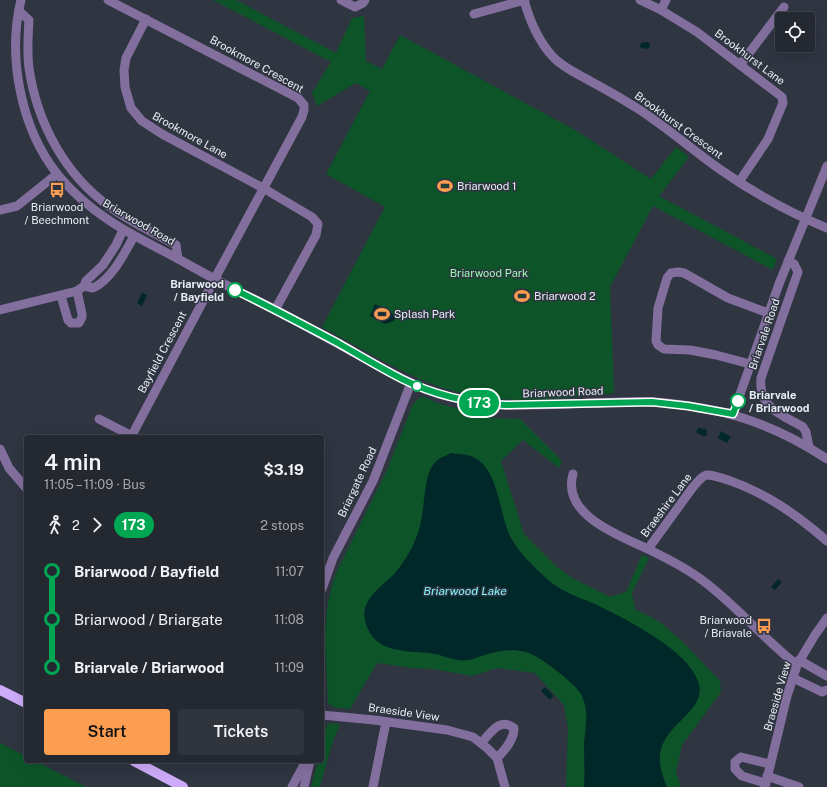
<!DOCTYPE html>
<meta charset="utf-8">
<style>
body{margin:0;font-family:"Public Sans",sans-serif;background:#2f343d;color:#f1f3f6;height:100vh;display:flex;flex-direction:column;font-size:15px;white-space:nowrap}
*{box-sizing:border-box;margin:0}
p{font-size:13px;color:#a3a6ab}
.icon{flex:none;width:22px;height:22px;fill:none;stroke:currentColor;stroke-width:2;stroke-linecap:round;stroke-linejoin:round}
.map{position:relative;flex:1;overflow:hidden}
.side{position:absolute;left:24px;top:435px;width:300px;height:328px;display:flex;flex-direction:column;background:#232831;border-radius:4px;box-shadow:0 4px 16px #0002,0 0 0 1px #40444d}
.side>*{flex:none}
.badge{padding:0 8px;border-radius:13px;font-size:14px;line-height:26px}
.tools{position:absolute;left:775px;top:12px;display:grid;gap:8px}
.tools a{display:grid;place-items:center;width:40px;height:40px;border-radius:4px;background:#232831;box-shadow:0 4px 16px #0002,0 0 0 1px #40444d;font-size:20px}
.map>.badge{position:absolute;translate:-50% -50%;box-shadow:0 0 0 2px #fff}
.legs{display:flex;align-items:center;gap:6px;height:44px;padding:0 20px;font-size:13px}
.legs p{margin-inline-start:auto}
.overview{display:flex;align-items:center;justify-content:space-between;height:68px;padding:0 20px}
h1{font-size:22px;font-weight:600;line-height:30px}
.cta{display:flex;gap:8px;margin-top:auto;padding:8px 20px}
.cta a{flex:1;height:46px;border-radius:4px;background:#fb9e51;color:#111;font-size:16px;font-weight:600;line-height:46px;text-align:center}
.cta a+a{background:#2f343d;color:#f1f3f6}
ul{padding:0 20px;list-style:none}
li{display:flex;align-items:center;gap:14px;height:48px;font-size:15px}
li i{display:grid;place-items:center;width:6px;height:100%;margin:0 5px;background:currentColor}
li i::after{content:'';width:10px;height:10px;margin:-5px;border:3px solid;border-radius:50%;background:#232831}
li p{margin-inline-start:auto}
li:first-child i{background:linear-gradient(#0000 50%,currentColor 0)}
li:last-child i{background:linear-gradient(currentColor 50%,#0000 0)}
.map>svg:first-child{display:block}
.green{fill:#0d5529}
.water{fill:#002829}
.lines{fill:none;stroke-linecap:round;stroke-linejoin:round}
.minor{stroke:#836f9e;stroke-width:9}
.major{stroke:#cdabf9;stroke-width:10}
.line-1-casing{stroke:#fff;stroke-width:9}
.line-1{stroke:#00a651;stroke-width:6}
.stop-1-dot{fill:#fff;stroke:#00a651;stroke-width:2}
.labels{text-anchor:middle;stroke-width:3;stroke-linejoin:round;paint-order:stroke}
.street-label{font-size:11px;fill:#e9edf5;stroke:#2f3541}
.poi-label{font-size:11px;fill:#e9edf5;stroke:#2f3541;text-anchor:start}
.park-label{font-size:11px;fill:#9bfcb3;stroke:#2f3541}
.stop-label{font-size:11px;font-weight:bold;fill:#e9edf5;stroke:#2f3541;text-anchor:end}
.water-label{font-size:12px;font-style:italic;fill:#80f8fd;stroke:#2f3541}
</style>
<div class="map">
<svg width="827" height="787" viewBox="0 0 827 787">
<rect width="100%" height="100%" fill="#2f3541"/>
<g class="green">
<path d="M213,0H236L336,53L352,18L364,16L366,61L382,69L400,35L575,130L651,179L676,147L689,157L659,196L777,259L773,270L653,206L610,287L614,393C560,399 503,406 450,390C406,377 363,349 322,327L385,207L326,174L370,91L356,83L317,106L312,93L331,62Z"/>
<path d="M420,397H425L437,403L455,408L466,410L491,418L520,419L562,461L559,468L523,440L501,461L524,534L557,567L576,580L610,597L626,592L642,555L649,558L632,593L635,609L660,622L683,642L720,681L721,692L682,745L676,772L681,787H566L568,729L564,705L535,673L497,668L472,676L433,669L411,668L377,663L350,709L333,707L328,703C326,659 320,613 337,571L387,470L413,404Z"/>
<path d="M332,723L340,725L333,741L320,786V787H311L318,761H322C322,748 323,737 327,725Z"/>
<path d="M0,743L26,756V761H36L86,787H0Z"/>
</g>
<g class="water">
<path d="M647,42L650,44L649,48L645,49L640,47L641,43Z"/>
<path d="M142,293L147,295L142,306L137,303Z"/>
<path d="M375,304L392,313L395,318L394,321L385,324L370,316Z"/>
<path d="M698,428L706,429L707,433L706,436H703L696,432Z"/>
<path d="M721,431L731,437L727,443L718,438Z"/>
<path d="M451,453C456,454 462,454 467,455C499,462 498,511 510,536C518,552 534,567 547,579C562,593 583,598 601,607C629,621 687,650 698,681C709,711 663,723 660,755C659,766 663,777 667,787H584C585,773 584,759 584,745C585,726 590,712 581,694C575,683 538,655 526,652C511,648 497,651 482,656C477,657 472,660 468,660C456,662 445,656 435,654C412,650 379,655 368,629C365,623 363,615 365,608C369,594 384,584 394,574C402,565 409,554 414,543C419,532 422,520 423,508C426,492 424,469 440,458C444,456 448,455 451,453Z"/>
<path d="M778,579L782,582L775,590L771,587Z"/>
<path d="M545,687L554,696L550,700L541,691Z"/>
</g>
<g class="lines">
<g class="minor">
<path d="M21,0C7,57 21,129 58,175C89,213 128,233 171,255C186,263 201,272 217,280C238,292 261,302 282,313C309,328 335,342 362,357C383,368 404,381 427,390C452,399 479,404 505,405C533,405 562,405 590,403C611,403 633,400 654,402C720,407 771,422 827,459"/>
<path d="M108,0L298,98L304,105V110L302,117L220,269L131,437"/>
<path d="M341,0L355,7L363,3L365,0"/>
<path d="M524,0C530,22 538,41 554,58C564,68 578,74 590,81C607,90 624,100 640,110C667,128 692,149 718,168C752,192 788,212 827,228"/>
<path d="M640,0L661,10L697,32L782,97L783,103L768,139L739,182"/>
<path d="M661,10L666,0"/>
<path d="M19,11L29,20C28,35 27,53 29,68C37,123 65,175 110,207C130,222 154,233 176,245L178,259"/>
<path d="M474,14L525,0"/>
<path d="M146,19L126,58L124,70L125,87L131,108L142,121L162,134L263,188L312,217L318,224L316,235L275,310"/>
<path d="M740,65L784,7"/>
<path d="M0,210L17,206L57,174"/>
<path d="M788,261L794,264L798,272L761,378C758,408 782,415 803,427L806,432L809,447"/>
<path d="M84,286L93,288C112,279 124,254 134,236"/>
<path d="M61,296L68,320L71,323H79L82,317V314L77,291"/>
<path d="M0,310L77,291L84,286L86,281L103,265L116,245L123,230"/>
<path d="M750,364L716,355L690,350L664,349L658,345L656,341L658,308L667,278L671,273L678,272L684,273L728,298L768,313"/>
<path d="M733,414L779,284L827,166"/>
<path d="M99,419L132,436"/>
<path d="M0,449L9,468L26,488"/>
<path d="M573,474C561,515 620,536 648,549"/>
<path d="M322,589L333,558L373,481L411,383"/>
<path d="M799,660L827,676"/>
<path d="M797,665C766,641 741,611 711,587C692,571 670,560 648,549L693,487C697,483 701,476 707,475C713,475 722,478 728,480C766,493 797,515 827,541"/>
<path d="M793,678L822,692L827,690"/>
<path d="M322,715L374,720L447,730L473,737L487,748L497,758L505,787"/>
<path d="M481,743C491,733 499,717 514,728C514,740 505,750 497,758"/>
<path d="M767,776L799,787"/>
<path d="M765,783L742,776L735,769V762L741,757L770,764"/>
<path d="M292,787L306,761"/>
<path d="M304,787L310,761"/>
<path d="M373,787L386,722"/>
<path d="M765,787L787,696L797,665L815,635L827,618"/>
</g>
<g class="major">
<path d="M0,690L26,703"/>
<path d="M134,761L183,787"/>
</g>
</g>
<g class="lines">
<defs>
<path id="line-1" d="M235,290C270,307 304,325 338,343C359,355 380,368 402,379C434,395 470,403 505,405L652,402L688,406L733,414L738,401"/>
</defs>
<use href="#line-1" class="line-1-casing"/>
<use href="#line-1" class="line-1"/>
</g>
<defs>
<symbol id="stadium-bare" viewBox="-9 -9 18 18"><path d="M0-5a6.5 5 0 1 0 0 10a6.5 5 0 1 0 0-10ZM-3.5-1.8h7v3.6h-7Z" fill="#fb9e51" stroke="#2f3541" stroke-width="2.5" paint-order="stroke"/></symbol>
<symbol id="bus-bare" viewBox="-9 -9 18 18"><path d="M-5-6H5V4H4V6H2V4H-2V6H-4V4H-5ZM-3.5-4V0h7V-4ZM-3.5 1.2v1.5H-2V1.2ZM2 1.2v1.5H3.5V1.2Z" fill="#fb9e51" stroke="#2f3541" stroke-width="2.5" paint-order="stroke"/></symbol>
</defs>
<g fill-rule="evenodd">
<use href="#stadium-bare" x="434" y="175" width="22" height="22"/>
<use href="#bus-bare" x="46" y="179" width="22" height="22"/>
<use href="#stadium-bare" x="511" y="285" width="22" height="22"/>
<use href="#stadium-bare" x="371" y="303" width="22" height="22"/>
<use href="#bus-bare" x="753" y="615" width="22" height="22"/>
</g>
<g class="stop-1-dot">
<circle cx="235" cy="290" r="7"/>
<circle cx="417" cy="386" r="5"/>
<circle cx="738" cy="401" r="7"/>
</g>
<g class="labels">
<g class="street-label">
<text transform="translate(750 57) rotate(37)" y="4">Brookhurst Lane</text>
<text transform="translate(257 64) rotate(29)" y="4">Brookmore Crescent</text>
<text transform="translate(679 125) rotate(36)" y="4">Brookhurst Crescent</text>
<text transform="translate(190 135) rotate(29)" y="4">Brookmore Lane</text>
<text transform="translate(139 222) rotate(30)" y="4">Briarwood Road</text>
<text transform="translate(764 334) rotate(-71)" y="4">Briarvale Road</text>
<text transform="translate(162 352) rotate(-62)" y="4">Bayfield Crescent</text>
<text transform="translate(563 392) rotate(-2)" y="4">Briarwood Road</text>
<text transform="translate(357 482) rotate(-65)" y="4">Briargate Road</text>
<text transform="translate(666 505) rotate(-53)" y="4">Braeshire Lane</text>
<text transform="translate(777 696) rotate(-74)" y="4">Braeside View</text>
<text transform="translate(404 712) rotate(8)" y="4">Braeside View</text>
</g>
<g class="poi-label">
<text x="457" y="190">Briarwood 1</text>
<text x="57" y="211" text-anchor="middle">Briarwood<tspan x="57" dy="13">/ Beechmont</tspan></text>
<text x="534" y="300">Briarwood 2</text>
<text x="394" y="318">Splash Park</text>
<text x="752" y="624" text-anchor="end">Briarwood<tspan x="752" dy="13">/ Briavale</tspan></text>
</g>
<g class="park-label">
<text x="489" y="277">Briarwood Park</text>
</g>
<g class="stop-label">
<text x="224" y="288">Briarwood<tspan x="224" dy="13">/ Bayfield</tspan></text>
<text x="749" y="399" text-anchor="start">Briarvale<tspan x="749" dy="13">/ Briarwood</tspan></text>
</g>
<g class="water-label">
<text x="465" y="595">Briarwood Lake</text>
</g>
</g>
</svg>
<div class="tools">
<a><svg class="icon" aria-label="locate" viewBox="0 0 24 24"><circle cx="12" cy="12" r="6"/><path d="M12 2v4M12 18v4M2 12h4M18 12h4"/></svg></a>
</div>
<b class="badge" style="left:479px;top:403px;background:#00a651;color:#fff">173</b>
<section class="side">
<div class="overview"><div><h1>4 min</h1><p>11:05 – 11:09 · Bus</p></div><b>$3.19</b></div>
<div class="legs"><svg class="icon" aria-label="walk" viewBox="0 0 24 24"><circle cx="13" cy="4" r="2"/><path d="M13 8l-2 6 4 7M11 14l-3 7M7 12l3-4h3l4 4"/></svg>2<svg class="icon" aria-label="forward" viewBox="0 0 24 24"><path d="M9 5l7 7-7 7"/></svg><b class="badge" style="background:#00a651;color:#fff">173</b><p>2 stops</p></div>
<ul>
<li><i style="color:#00a651"></i><b>Briarwood / Bayfield</b><p>11:07</p></li>
<li><i style="color:#00a651"></i><span>Briarwood / Briargate</span><p>11:08</p></li>
<li><i style="color:#00a651"></i><b>Briarvale / Briarwood</b><p>11:09</p></li>
</ul>
<div class="cta"><a>Start</a><a>Tickets</a></div>
</section>
</div>
